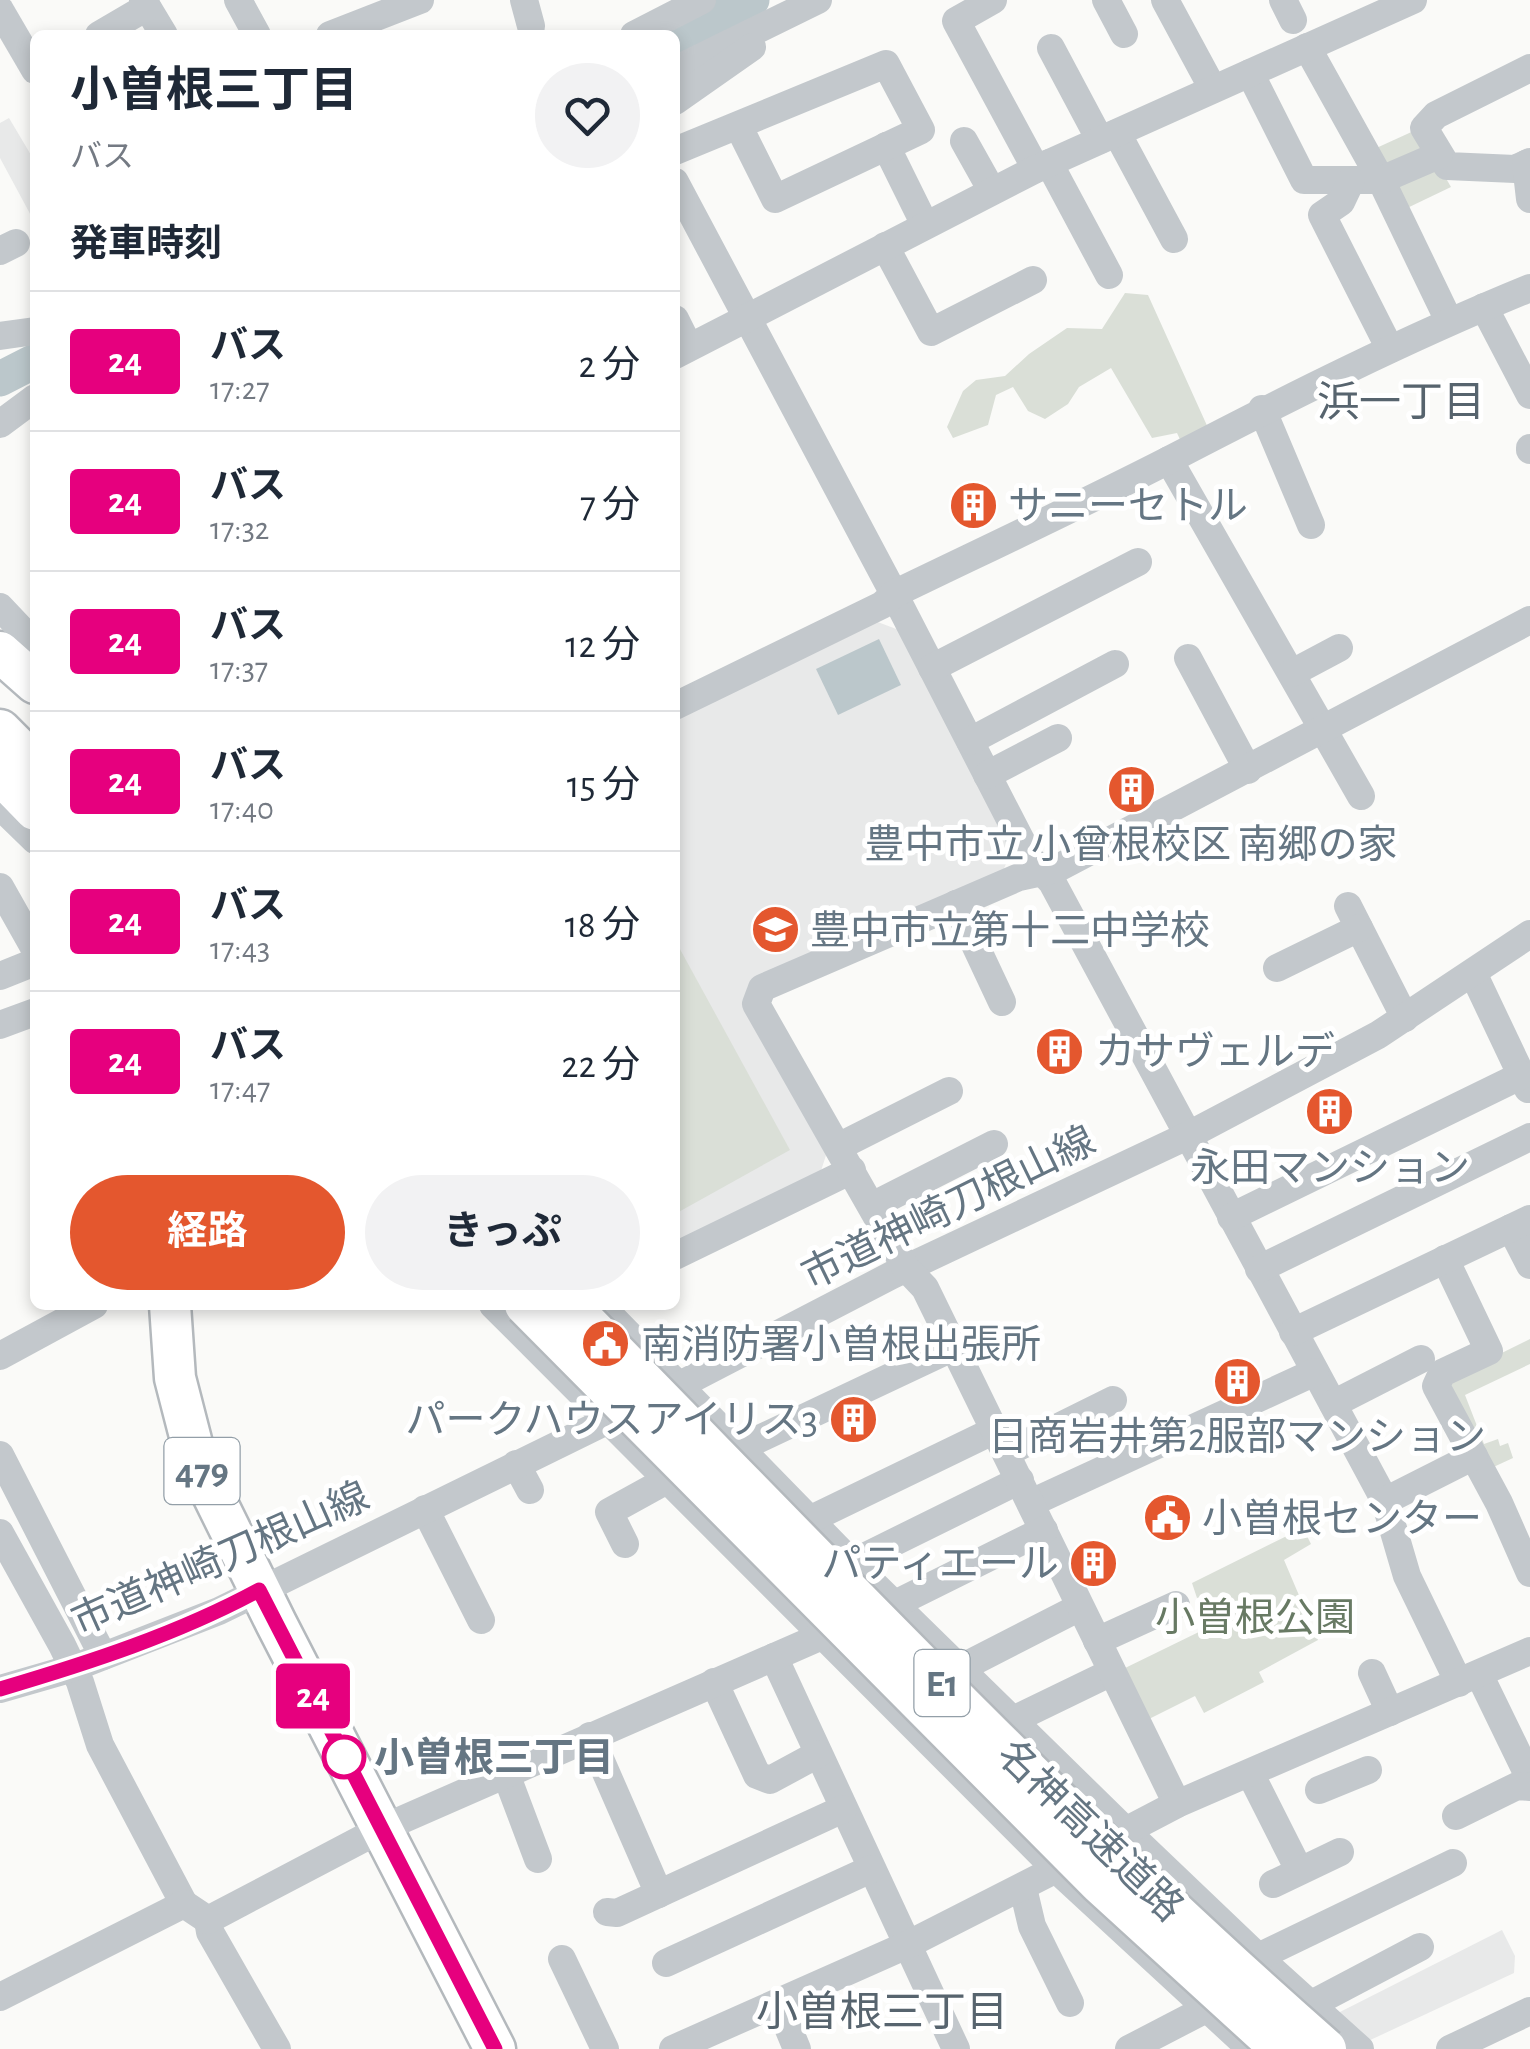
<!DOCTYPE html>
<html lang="ja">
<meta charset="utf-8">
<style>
body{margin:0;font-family:"Alegreya Sans","Noto Sans JP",sans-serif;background:#f2f2f3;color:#1f2937;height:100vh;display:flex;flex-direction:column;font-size:38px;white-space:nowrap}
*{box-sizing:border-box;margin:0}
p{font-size:32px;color:#747a83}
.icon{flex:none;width:55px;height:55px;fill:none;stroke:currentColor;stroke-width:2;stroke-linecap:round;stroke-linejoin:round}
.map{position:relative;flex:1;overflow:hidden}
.drawer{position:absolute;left:30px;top:30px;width:650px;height:1280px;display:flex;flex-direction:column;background:#fff;border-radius:15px;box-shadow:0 5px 15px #0003}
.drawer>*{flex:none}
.badge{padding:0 20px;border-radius:8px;font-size:35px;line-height:65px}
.map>.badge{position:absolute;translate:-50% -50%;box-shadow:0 0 0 5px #fff}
h2{padding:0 40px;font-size:38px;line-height:90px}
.round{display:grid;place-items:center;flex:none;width:105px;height:105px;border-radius:52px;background:#f2f2f3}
.overview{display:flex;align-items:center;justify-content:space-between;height:170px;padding:0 40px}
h1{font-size:48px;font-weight:700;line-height:75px}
.button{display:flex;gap:20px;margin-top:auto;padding:20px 40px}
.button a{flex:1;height:115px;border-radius:60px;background:#e4572e;color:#fff;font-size:40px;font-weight:700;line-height:115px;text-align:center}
.button a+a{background:#f2f2f3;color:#1f2937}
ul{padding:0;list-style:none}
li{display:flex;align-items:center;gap:30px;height:140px;padding:0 40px;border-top:2px solid #e0e1e3}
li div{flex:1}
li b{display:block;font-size:38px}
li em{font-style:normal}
li .badge{min-width:110px;font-weight:700;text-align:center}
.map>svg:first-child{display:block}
.built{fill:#e8e9e9}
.green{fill:#dadfd7}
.water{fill:#bbc7cb}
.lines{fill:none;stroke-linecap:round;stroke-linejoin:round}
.river{stroke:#bbc7cb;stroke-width:35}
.highway-casing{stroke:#b4b9bd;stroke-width:45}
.minor{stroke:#c3c8cc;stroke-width:28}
.highway{stroke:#fff;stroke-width:40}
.highway-bridge-casing{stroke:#b4b9bd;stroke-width:45;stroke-linecap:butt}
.highway-bridge{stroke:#fff;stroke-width:40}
.line-casing{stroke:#fff;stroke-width:22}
.line{stroke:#e6007e;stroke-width:15}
.stop-dot{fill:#fff;stroke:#e6007e;stroke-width:5}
.labels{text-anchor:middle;stroke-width:10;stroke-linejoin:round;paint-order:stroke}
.shield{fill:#fff;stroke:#939fa8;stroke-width:2.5}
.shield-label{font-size:38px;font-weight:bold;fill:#657683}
.poi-label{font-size:40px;fill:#657683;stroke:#fff;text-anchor:start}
.street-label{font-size:40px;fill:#657683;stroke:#fff}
.park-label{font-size:40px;fill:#687a64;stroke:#fff}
.stop-label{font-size:40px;font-weight:bold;fill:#657683;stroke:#fff;text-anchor:start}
.neighbourhood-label{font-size:42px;fill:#57646e;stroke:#fff}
</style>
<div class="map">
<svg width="1530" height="2049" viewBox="0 0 1530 2049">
<rect width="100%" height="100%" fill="#fafaf8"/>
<g class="built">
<path d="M9,118L31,155L35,154V223L0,158V123Z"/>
<path d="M875,621L899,630L1012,848L1002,874L748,986L744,999L827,1152L820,1174L675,1245V714Z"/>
<path d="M1502,1930L1515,1956L1514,1973L1366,2042L1334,2015Z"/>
</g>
<g class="green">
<path d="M1418,129L1430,152L1383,171L1372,150Z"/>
<path d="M1440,168L1451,187L1403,210L1396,182Z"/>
<path d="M1125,293L1148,295L1209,430L1183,446L1177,433L1152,438L1111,368L1079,387L1068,404L1045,419L1028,411L1013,387L996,395L988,425L953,438L947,427L963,391L976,380L1005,376L1029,354L1067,328L1102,329Z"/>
<path d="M675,940L790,1150L675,1214Z"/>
<path d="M1530,1339V1364L1465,1395L1484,1444L1498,1439L1500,1446L1508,1443L1513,1458L1487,1470L1447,1380Z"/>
<path d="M1303,1528L1311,1544L1284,1560L1318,1640L1259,1672L1264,1682L1204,1713L1195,1696L1145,1721L1121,1670L1207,1628L1192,1583Z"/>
</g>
<path class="water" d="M879,639L901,685L838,715L816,669Z"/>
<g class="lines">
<g class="river">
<path d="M675,40L752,0"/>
<path d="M0,379L35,361"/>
</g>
<defs>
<g id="highway">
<path d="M0,652L35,683"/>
<path d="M0,730L35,765"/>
<path d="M0,774L35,810"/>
<path d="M170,1305L175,1378L192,1444L205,1479L276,1623L495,2049"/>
</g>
</defs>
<use href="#highway" class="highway-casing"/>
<g class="minor">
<path d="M143,0L164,35"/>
<path d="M238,0L257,35"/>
<path d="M524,0L531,26"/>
<path d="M993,0L956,21L1036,169"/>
<path d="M1106,0L1124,34"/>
<path d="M1165,0L1213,89"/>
<path d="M1283,0L1293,20"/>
<path d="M0,10L35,70"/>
<path d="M99,35L147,7"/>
<path d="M330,35L420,0"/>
<path d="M634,35L702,0"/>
<path d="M1307,47L1381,180L1449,321"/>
<path d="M1051,48L1100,140"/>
<path d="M1530,68L1436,115L1424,128L1447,166L1515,169L1530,162"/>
<path d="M675,70L818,0"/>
<path d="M1250,73L1304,180H1381L1439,155"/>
<path d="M675,101L752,47"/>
<path d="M1117,133L1174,239"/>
<path d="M964,141L992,191"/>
<path d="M886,146L925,225"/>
<path d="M675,151L886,64L921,130L775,199L739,127"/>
<path d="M1049,163L1109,275"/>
<path d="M1526,164L1530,199"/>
<path d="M1351,181L1341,202L1322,215L1390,349"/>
<path d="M675,182L894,594L1031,860L1052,882L1385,1501L1407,1576L1459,1683"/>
<path d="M885,246L931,332L1033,280"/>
<path d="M0,251L16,243"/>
<path d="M1484,307L1530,395"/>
<path d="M675,319L689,347"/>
<path d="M0,336L35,331"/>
<path d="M675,355L1036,169L1413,0"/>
<path d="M1262,409L1311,525"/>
<path d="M0,424L35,398"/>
<path d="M1530,448V450"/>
<path d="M1169,460L1361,796"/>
<path d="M0,607L35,644"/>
<path d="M1188,658L1248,770"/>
<path d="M932,668L1138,562"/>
<path d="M1292,673L1339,648"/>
<path d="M675,706L882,605L894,594C985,550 1077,507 1167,461C1286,399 1405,339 1530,288"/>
<path d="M970,741L1115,664"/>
<path d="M987,775L1058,738"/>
<path d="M0,806L35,840"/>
<path d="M0,887L35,949"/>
<path d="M956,904L1002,1002"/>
<path d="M1348,906L1405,1018"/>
<path d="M1277,968L1359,928"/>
<path d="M1473,973L1528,1089"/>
<path d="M0,976L35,962"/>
<path d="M0,1025L35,1012"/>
<path d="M838,1147L949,1091"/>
<path d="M872,1206L994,1144"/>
<path d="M1231,1217L1522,1075"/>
<path d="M1511,1228L1530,1265"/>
<path d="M675,1256L852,1170"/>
<path d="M1445,1259L1489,1351L1442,1373L1436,1386L1499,1503L1530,1573"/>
<path d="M1259,1269L1530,1137"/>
<path d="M493,1305L1057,1870L1251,2049"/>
<path d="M600,1305L852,1563L1125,1830L1258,1957L1360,2049"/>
<path d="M1293,1332L1530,1219"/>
<path d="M0,1356L94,1305"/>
<path d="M1333,1404L1421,1359"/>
<path d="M740,1448L954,1347"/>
<path d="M1006,1453L1113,1400"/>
<path d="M0,1455L103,1656"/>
<path d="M516,1464L530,1490"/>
<path d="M1385,1501L1474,1456"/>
<path d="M1031,1503L1315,1372"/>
<path d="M425,1509L481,1620"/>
<path d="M811,1519L995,1430"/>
<path d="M0,1533L62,1645L80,1682L100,1745L184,1904"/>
<path d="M625,1544L609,1512L667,1480"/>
<path d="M852,1563L1020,1480"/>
<path d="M1097,1641L1176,1605"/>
<path d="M774,1657L956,2049"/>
<path d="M961,1668L1080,1607"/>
<path d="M1372,1673L1390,1712"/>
<path d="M1479,1674L1530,1779"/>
<path d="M714,1682L757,1775L770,1780L818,1754"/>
<path d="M0,1689L73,1668L219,1611L680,1385L892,1275L1187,1136L1378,1035L1530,934"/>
<path d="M1013,1720L1112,1672"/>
<path d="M590,1736L659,1894"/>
<path d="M506,1774L538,1859"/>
<path d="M1251,1775L1299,1870"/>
<path d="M1319,1790L1368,1770"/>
<path d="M1177,1804L925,1288L906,1268L756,1004L762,988L1019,877L1056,869L1530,620"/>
<path d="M1456,1816L1517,1786L1530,1787"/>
<path d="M1112,1838L1177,1804L1530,1651"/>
<path d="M1273,1884L1340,1852"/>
<path d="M1023,1888L1032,1926L1070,2003"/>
<path d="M607,1912L617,1913L843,1809"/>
<path d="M208,1920L210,1932L277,2049"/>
<path d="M1258,1957L1453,1863"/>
<path d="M562,1959L605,2049"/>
<path d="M666,1963L871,1869"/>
<path d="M0,1997L184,1904L208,1920L381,1829L895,1604L1044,1530"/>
<path d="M778,2003L797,2049"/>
<path d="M1310,2005L1420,1947"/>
<path d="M673,2049L907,1945L1070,1862"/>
<path d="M1129,2049L1206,2009"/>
<path d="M1450,2049L1530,2011"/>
</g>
<use href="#highway" class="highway"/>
<defs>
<g id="highway-bridge">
<path d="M525,1305L1099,1883L1281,2049"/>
<path d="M569,1305C817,1557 1060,1816 1326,2049"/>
</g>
</defs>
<use href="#highway-bridge" class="highway-bridge-casing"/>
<use href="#highway-bridge" class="highway-bridge"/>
</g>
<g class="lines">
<defs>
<path id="line" d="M0,1689C88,1663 178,1634 259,1590L495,2049"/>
</defs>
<use href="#line" class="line-casing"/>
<use href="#line" class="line"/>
</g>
<defs>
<symbol id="building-disc" viewBox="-11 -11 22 22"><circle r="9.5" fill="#e4572e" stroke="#fff"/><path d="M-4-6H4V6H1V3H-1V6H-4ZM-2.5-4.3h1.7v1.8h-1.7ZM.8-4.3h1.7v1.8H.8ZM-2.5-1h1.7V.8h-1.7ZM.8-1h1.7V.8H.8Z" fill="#fff"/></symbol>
<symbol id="school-disc" viewBox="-11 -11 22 22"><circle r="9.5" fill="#e4572e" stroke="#fff"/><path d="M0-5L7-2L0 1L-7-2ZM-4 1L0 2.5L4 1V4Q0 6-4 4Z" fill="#fff"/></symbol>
<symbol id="civic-disc" viewBox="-11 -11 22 22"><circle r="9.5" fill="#e4572e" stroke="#fff"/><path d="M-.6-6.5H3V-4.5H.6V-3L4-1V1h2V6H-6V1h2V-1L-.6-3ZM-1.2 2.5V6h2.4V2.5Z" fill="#fff"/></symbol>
</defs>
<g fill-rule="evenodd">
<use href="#building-disc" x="946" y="478" width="55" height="55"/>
<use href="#building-disc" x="1104" y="762" width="55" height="55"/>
<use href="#school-disc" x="748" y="902" width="55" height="55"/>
<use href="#building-disc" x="1032" y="1024" width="55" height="55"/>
<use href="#building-disc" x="1302" y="1084" width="55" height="55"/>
<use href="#civic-disc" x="578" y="1316" width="55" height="55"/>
<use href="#building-disc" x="1210" y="1354" width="55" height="55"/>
<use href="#building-disc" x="826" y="1392" width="55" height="55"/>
<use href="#civic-disc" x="1140" y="1490" width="55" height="55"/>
<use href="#building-disc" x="1066" y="1536" width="55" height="55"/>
</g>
<circle class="stop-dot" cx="344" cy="1757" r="20"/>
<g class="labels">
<g class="shield">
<rect x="164.5" y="1438" width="75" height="66" rx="8"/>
<rect x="914.5" y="1650" width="55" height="66" rx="8"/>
</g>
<g class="shield-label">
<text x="202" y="1484">479</text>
<text x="942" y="1696">E1</text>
</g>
<g class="poi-label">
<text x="1008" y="519">サニーセトル</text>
<text x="1131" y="858" text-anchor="middle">豊中市立 小曾根校区 南郷の家</text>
<text x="810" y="944">豊中市立第十二中学校</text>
<text x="1095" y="1065">カサヴェルデ</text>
<text x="1330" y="1181" text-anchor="middle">永田マンション</text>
<text x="641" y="1358">南消防署小曽根出張所</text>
<text x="818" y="1433" text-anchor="end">パークハウスアイリス3</text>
<text x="1237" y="1450" text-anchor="middle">日商岩井第2服部マンション</text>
<text x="1202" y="1532">小曽根センター</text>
<text x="1059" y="1577" text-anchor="end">パティエール</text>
</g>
<g class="street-label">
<text transform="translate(948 1207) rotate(-26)" y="14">市道神崎刀根山線</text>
<text transform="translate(220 1558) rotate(-24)" y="14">市道神崎刀根山線</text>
<text transform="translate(1091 1830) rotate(44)" y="14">名神高速道路</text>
</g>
<g class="park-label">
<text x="1255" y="1631">小曽根公園</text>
</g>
<g class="stop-label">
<text x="374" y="1771">小曽根三丁目</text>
</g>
<g class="neighbourhood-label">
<text x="1401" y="416">浜一丁目</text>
<text x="882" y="2026">小曽根三丁目</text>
</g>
</g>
</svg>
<b class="badge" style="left:313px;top:1696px;background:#e6007e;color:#fff">24</b>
<section class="drawer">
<div class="overview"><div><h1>小曽根三丁目</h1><p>バス</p></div><a class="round"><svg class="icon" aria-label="heart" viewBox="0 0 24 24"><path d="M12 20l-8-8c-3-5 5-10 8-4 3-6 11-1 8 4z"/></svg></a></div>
<h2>発車時刻</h2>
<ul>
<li><span class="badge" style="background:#e6007e;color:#fff">24</span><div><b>バス</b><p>17:27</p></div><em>2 分</em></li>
<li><span class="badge" style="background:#e6007e;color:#fff">24</span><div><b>バス</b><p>17:32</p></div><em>7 分</em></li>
<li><span class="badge" style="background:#e6007e;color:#fff">24</span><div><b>バス</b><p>17:37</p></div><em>12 分</em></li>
<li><span class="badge" style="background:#e6007e;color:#fff">24</span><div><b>バス</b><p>17:40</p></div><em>15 分</em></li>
<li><span class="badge" style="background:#e6007e;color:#fff">24</span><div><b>バス</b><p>17:43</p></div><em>18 分</em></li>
<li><span class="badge" style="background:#e6007e;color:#fff">24</span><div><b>バス</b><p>17:47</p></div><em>22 分</em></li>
</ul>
<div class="button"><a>経路</a><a>きっぷ</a></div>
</section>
</div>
